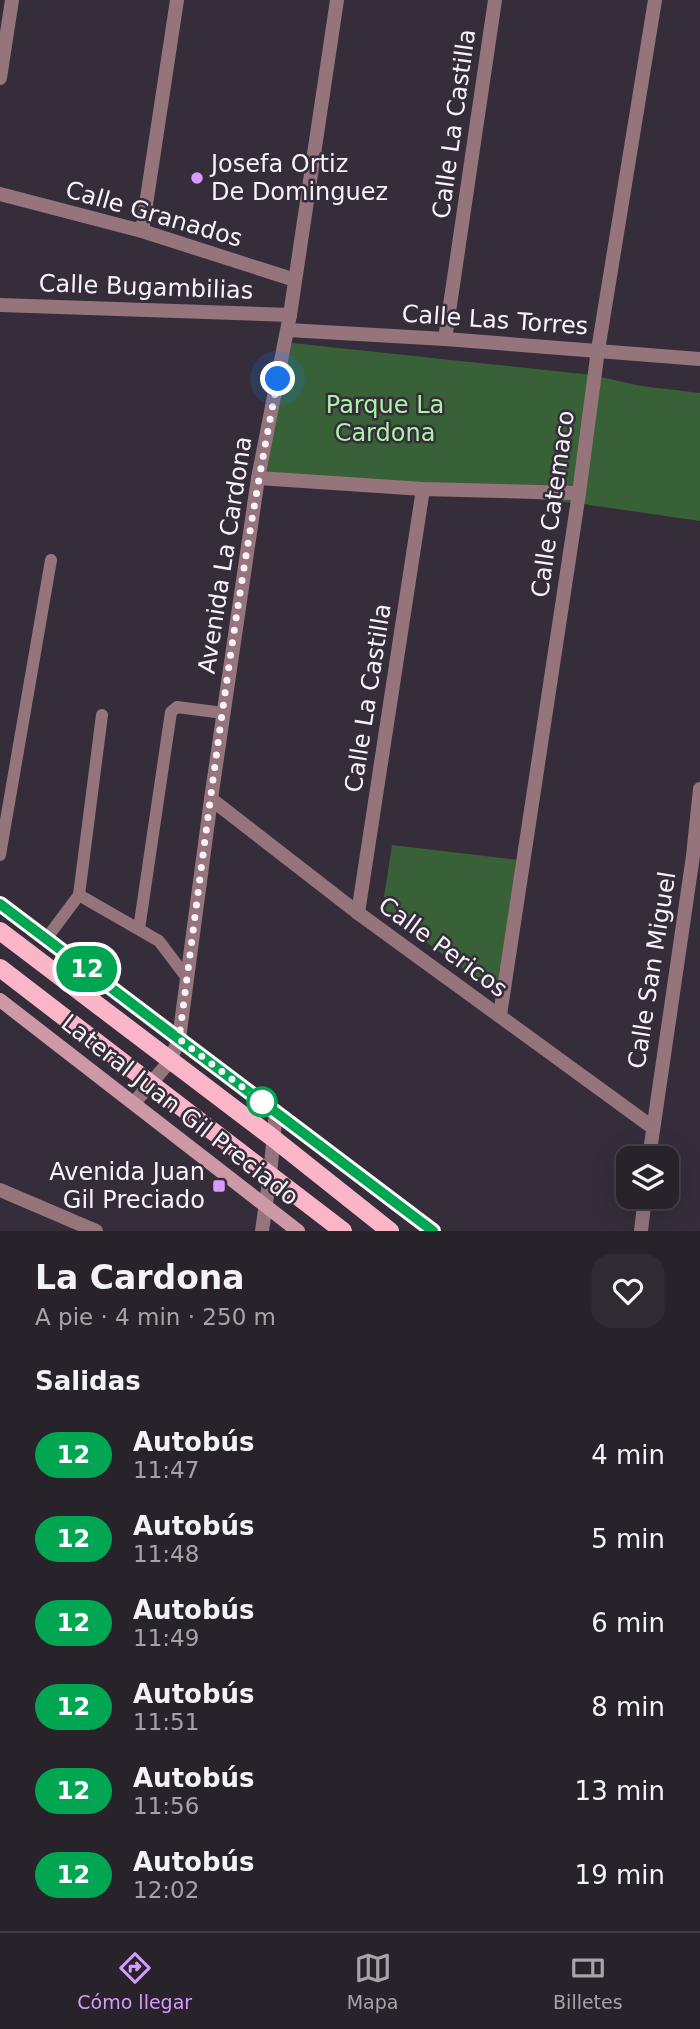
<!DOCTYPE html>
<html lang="es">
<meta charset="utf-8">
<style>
body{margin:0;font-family:"DejaVu Sans",sans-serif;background:#302a33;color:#f1f3f6;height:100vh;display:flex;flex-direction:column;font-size:26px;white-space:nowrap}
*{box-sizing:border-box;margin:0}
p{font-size:23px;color:#a5a4a9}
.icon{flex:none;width:38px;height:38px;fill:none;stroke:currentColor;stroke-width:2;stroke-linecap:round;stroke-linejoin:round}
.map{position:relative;height:1231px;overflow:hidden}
.side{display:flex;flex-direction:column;background:#28222b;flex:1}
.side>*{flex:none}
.badge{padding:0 14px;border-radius:23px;font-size:24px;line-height:46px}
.controls{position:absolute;left:616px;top:1146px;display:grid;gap:14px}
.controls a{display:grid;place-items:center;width:63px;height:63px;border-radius:14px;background:#28222b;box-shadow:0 7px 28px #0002,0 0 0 2px #443f47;font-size:35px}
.you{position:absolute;width:35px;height:35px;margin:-18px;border:5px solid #fff;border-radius:50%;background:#1a73e8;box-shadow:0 0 0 10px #1a73e833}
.map>.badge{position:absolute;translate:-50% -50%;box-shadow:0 0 0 4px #fff}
h2{padding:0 35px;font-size:26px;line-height:63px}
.round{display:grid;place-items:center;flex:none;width:74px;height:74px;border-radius:21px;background:#302a33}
.head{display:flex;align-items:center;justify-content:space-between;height:119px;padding:0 35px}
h1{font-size:33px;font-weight:700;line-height:52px}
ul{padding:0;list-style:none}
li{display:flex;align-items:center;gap:21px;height:84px;padding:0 35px}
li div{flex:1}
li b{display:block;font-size:26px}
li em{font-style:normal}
li .badge{min-width:77px;font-weight:700;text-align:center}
.dock{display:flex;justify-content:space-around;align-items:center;height:98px;border-top:2px solid #443f47;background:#28222b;font-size:19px;color:#a5a4a9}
.dock a{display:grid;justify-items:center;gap:4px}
.dock .active{color:#d59cfb}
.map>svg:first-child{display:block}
.green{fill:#396137}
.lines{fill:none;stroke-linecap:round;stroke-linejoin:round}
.lane{stroke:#95747c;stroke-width:12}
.street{stroke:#95747c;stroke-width:14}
.secondary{stroke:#ce99a7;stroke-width:14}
.primary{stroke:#fab6c8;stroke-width:18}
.line-casing{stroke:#fff;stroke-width:16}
.line{stroke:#00a651;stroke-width:10}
.walk{stroke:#f8f3fb;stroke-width:7;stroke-dasharray:0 12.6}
.poi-dot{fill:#d59cfb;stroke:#352d39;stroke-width:2.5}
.stop-dot{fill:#fff;stroke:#00a651;stroke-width:3.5}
.labels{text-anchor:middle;stroke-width:5;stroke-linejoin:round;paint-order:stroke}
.street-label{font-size:24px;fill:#f8f3fb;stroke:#352d39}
.poi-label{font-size:24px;fill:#f8f3fb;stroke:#352d39;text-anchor:start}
.park-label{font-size:24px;fill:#abf3a6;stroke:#352d39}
</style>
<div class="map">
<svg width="700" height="1231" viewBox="0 0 700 1231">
<rect width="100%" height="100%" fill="#352d39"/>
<g class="green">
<path d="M292,343L592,375L641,386L700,393V521L583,504L261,471Z"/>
<path d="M392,845L519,860L496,993L382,910Z"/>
</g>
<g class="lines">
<g class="lane">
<path d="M102,715L79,895L159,941L187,978"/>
<path d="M0,855L51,560"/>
<path d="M139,929L171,712L177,707L223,713"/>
<path d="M46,939L79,895"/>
</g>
<g class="street">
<path d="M0,78L12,0"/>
<path d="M0,194L142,231L295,280"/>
<path d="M142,231L177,0"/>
<path d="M0,305L290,315"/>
<path d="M288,330L445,339L700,359"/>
<path d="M445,339L495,0"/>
<path d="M258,478L423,489L579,493"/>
<path d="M211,799L358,913L652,1127"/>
<path d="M358,913L423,489"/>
<path d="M500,1015L579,493L598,350L655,0"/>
<path d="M134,1103L170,1061L179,1039L211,799L258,478L290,315L337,0"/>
<path d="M649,1158L693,856L700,789"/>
<path d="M0,1190L96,1231"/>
<path d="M262,1231L270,1175L276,1112"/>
<path d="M641,1231L645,1197"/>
</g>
<g class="secondary">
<path d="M0,904L433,1231"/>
<path d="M0,1000L298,1231"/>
</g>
<g class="primary">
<path d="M0,931L273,1138L390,1231"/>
<path d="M0,968L343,1231"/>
</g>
</g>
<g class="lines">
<defs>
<path id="line" d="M0,904L433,1231"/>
</defs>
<use href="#line" class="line-casing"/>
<use href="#line" class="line"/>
<path class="walk" d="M262,1102L179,1039C208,819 234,597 278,379"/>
</g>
<g class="poi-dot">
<circle cx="197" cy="178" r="7"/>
<rect x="212" y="1179" width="14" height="14" rx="3.5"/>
</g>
<circle class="stop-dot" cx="262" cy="1102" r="14"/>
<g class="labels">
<g class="street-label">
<text transform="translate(454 124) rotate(-82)" y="8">Calle La Castilla</text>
<text transform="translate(154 214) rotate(16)" y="8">Calle Granados</text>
<text transform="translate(146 287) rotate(2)" y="8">Calle Bugambilias</text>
<text transform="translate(495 320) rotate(4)" y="8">Calle Las Torres</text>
<text transform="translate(553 504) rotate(-82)" y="8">Calle Catemaco</text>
<text transform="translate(225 555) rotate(-81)" y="8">Avenida La Cardona</text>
<text transform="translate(368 698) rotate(-81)" y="8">Calle La Castilla</text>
<text transform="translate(443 947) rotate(36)" y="8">Calle Pericos</text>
<text transform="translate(652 970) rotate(-81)" y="8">Calle San Miguel</text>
<text transform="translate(180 1110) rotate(38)" y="8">Lateral Juan Gil Preciado</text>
</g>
<g class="poi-label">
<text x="211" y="172">Josefa Ortiz<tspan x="211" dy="28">De Dominguez</tspan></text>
<text x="205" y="1180" text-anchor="end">Avenida Juan<tspan x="205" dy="28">Gil Preciado</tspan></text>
</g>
<g class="park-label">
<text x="385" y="413">Parque La<tspan x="385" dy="28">Cardona</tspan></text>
</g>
</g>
</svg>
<div class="controls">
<a><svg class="icon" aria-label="layers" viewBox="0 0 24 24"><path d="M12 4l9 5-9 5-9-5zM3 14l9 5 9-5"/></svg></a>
</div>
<div class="you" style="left:278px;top:379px"></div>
<b class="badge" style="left:87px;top:969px;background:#00a651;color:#fff">12</b>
</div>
<section class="side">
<div class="head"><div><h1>La Cardona</h1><p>A pie · 4 min · 250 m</p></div><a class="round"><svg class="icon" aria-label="heart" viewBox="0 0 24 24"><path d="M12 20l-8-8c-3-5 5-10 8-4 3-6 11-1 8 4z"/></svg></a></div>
<h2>Salidas</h2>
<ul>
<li><span class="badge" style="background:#00a651;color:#fff">12</span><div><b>Autobús</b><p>11:47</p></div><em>4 min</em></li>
<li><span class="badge" style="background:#00a651;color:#fff">12</span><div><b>Autobús</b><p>11:48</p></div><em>5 min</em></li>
<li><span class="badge" style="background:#00a651;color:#fff">12</span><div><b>Autobús</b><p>11:49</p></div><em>6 min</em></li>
<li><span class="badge" style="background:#00a651;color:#fff">12</span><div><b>Autobús</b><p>11:51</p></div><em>8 min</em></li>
<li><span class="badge" style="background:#00a651;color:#fff">12</span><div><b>Autobús</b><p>11:56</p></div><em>13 min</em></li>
<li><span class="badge" style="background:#00a651;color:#fff">12</span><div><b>Autobús</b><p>12:02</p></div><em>19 min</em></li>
</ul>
</section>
<nav class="dock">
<a class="active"><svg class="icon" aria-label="directions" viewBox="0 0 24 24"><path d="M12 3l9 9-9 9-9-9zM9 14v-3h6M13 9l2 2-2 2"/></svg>Cómo llegar</a>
<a><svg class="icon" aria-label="map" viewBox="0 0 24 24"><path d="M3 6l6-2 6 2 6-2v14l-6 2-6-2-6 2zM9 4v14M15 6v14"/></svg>Mapa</a>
<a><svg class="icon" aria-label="tickets" viewBox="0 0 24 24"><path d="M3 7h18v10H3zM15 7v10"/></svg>Billetes</a>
</nav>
